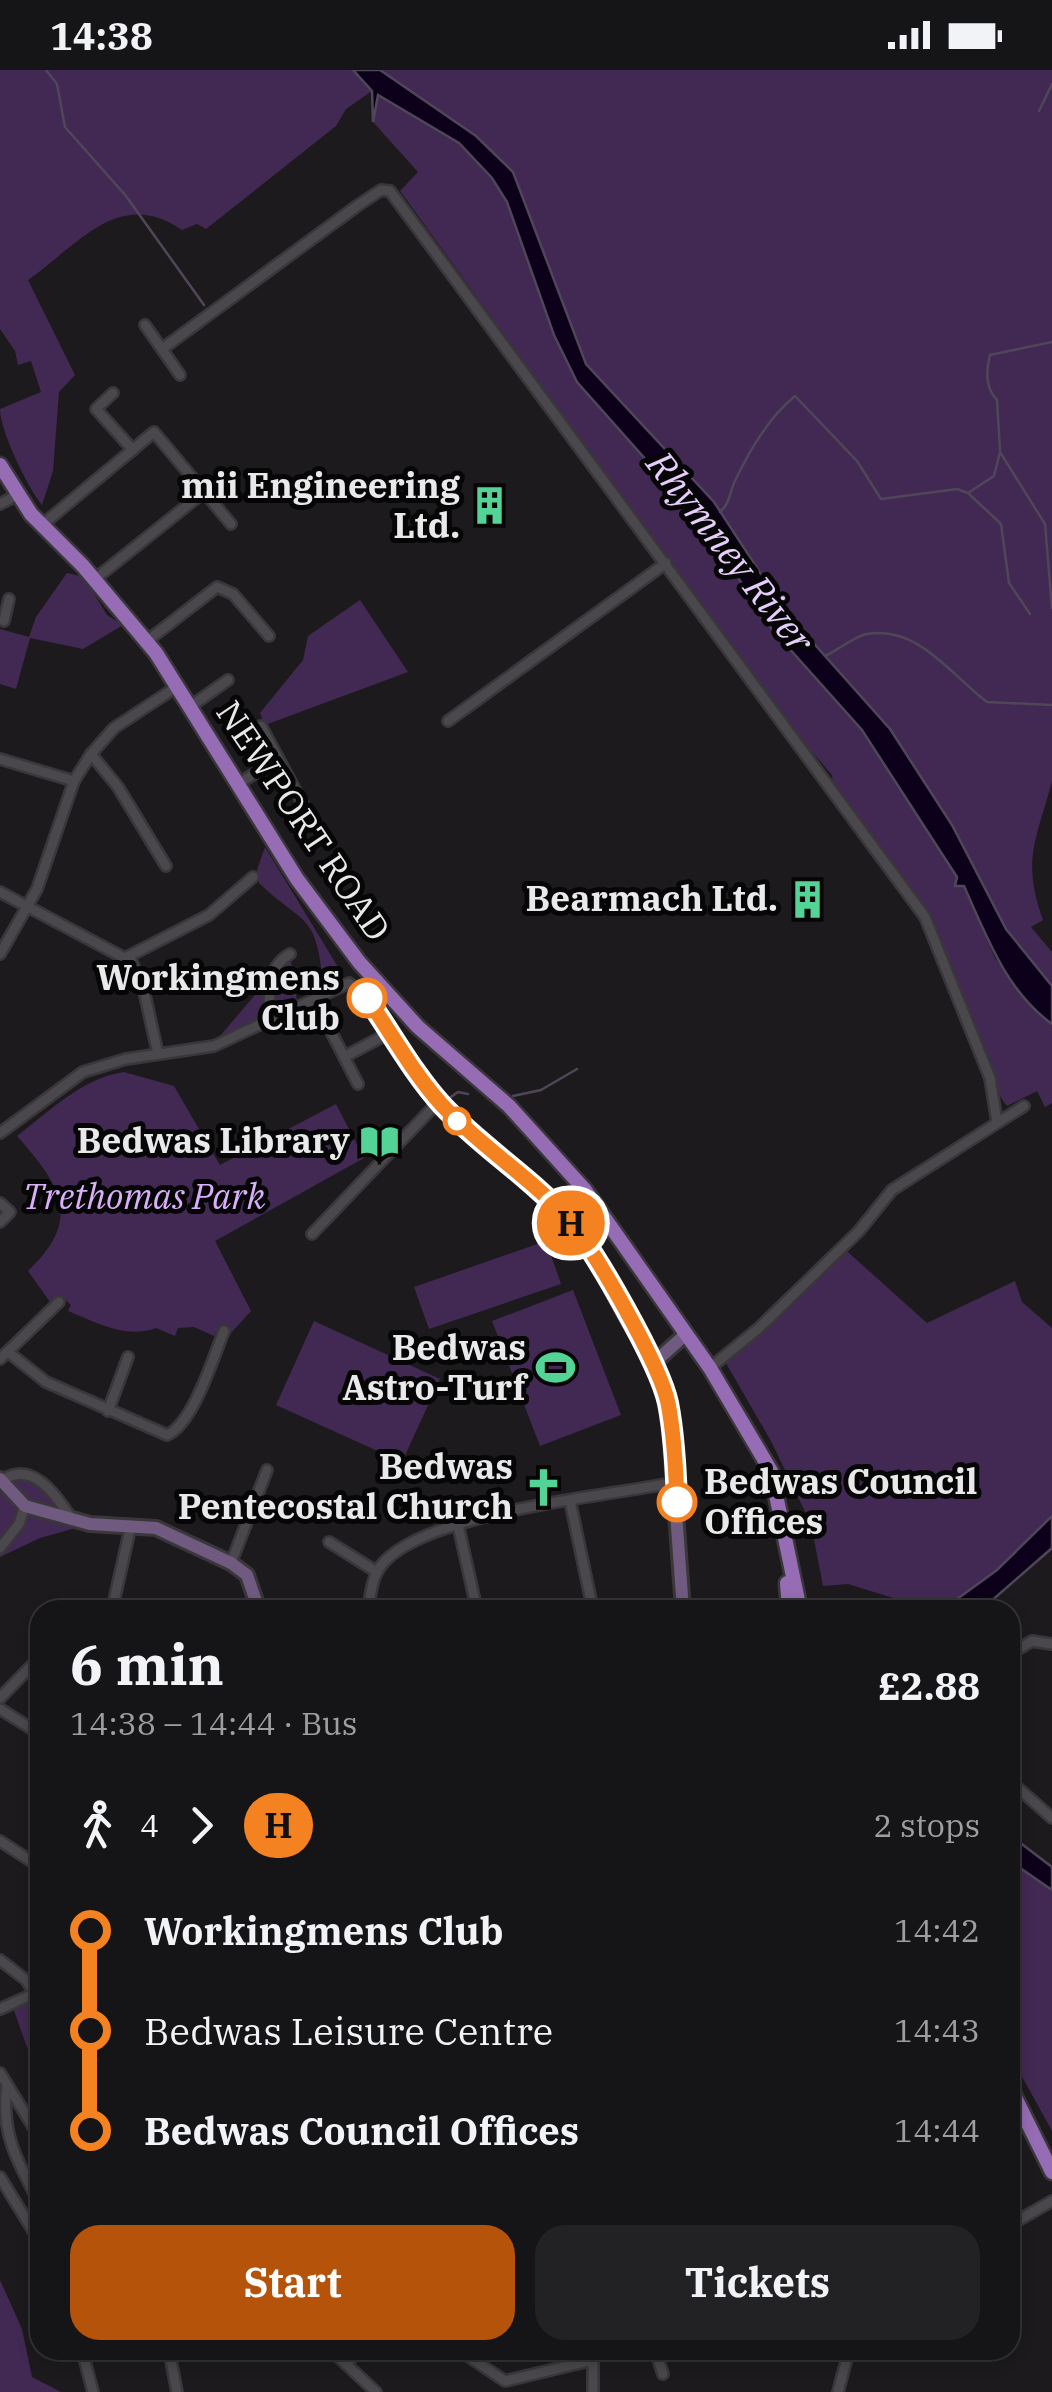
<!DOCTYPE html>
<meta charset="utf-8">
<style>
body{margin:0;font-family:"IBM Plex Serif",serif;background:#222123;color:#f1f3f6;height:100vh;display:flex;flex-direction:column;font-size:38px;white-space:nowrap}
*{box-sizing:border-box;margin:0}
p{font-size:32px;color:#9d9ea1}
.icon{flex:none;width:55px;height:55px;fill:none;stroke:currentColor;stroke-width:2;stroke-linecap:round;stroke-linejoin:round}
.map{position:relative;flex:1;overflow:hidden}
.panel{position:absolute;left:30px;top:1530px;width:990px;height:760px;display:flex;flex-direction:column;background:#151416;border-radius:30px;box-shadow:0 5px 15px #0003,0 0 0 2px #343335}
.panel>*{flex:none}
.badge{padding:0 20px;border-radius:32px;font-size:35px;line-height:65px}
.map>.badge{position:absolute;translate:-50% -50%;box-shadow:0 0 0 5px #fff}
.legs{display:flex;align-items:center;gap:15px;height:110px;padding:0 40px;font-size:32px}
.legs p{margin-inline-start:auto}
.head{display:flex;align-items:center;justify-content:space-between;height:170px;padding:0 40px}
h1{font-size:55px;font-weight:700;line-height:75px}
.button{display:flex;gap:20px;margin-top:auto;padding:20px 40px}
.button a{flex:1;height:115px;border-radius:30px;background:#b45309;color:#fff;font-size:40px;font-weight:700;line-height:115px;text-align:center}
.button a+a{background:#222123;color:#f1f3f6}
ul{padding:0 40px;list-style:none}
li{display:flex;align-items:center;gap:35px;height:100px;font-size:38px}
li i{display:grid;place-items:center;width:15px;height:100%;margin:0 12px;background:currentColor}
li i::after{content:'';width:25px;height:25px;margin:-12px;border:8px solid;border-radius:50%;background:#151416}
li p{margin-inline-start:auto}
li:first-child i{background:linear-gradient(#0000 50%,currentColor 0)}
li:last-child i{background:linear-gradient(currentColor 50%,#0000 0)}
.status{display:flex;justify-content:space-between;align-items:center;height:70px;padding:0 50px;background:#151416;direction:ltr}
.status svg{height:28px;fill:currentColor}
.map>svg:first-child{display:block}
.green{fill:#422953}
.water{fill:#0d001a;stroke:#4f4658;stroke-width:2.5}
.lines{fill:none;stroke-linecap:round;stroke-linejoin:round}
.stream{stroke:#4f4658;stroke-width:2.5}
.street-casing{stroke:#39373a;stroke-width:14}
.secondary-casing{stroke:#39373a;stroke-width:18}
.primary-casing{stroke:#39373a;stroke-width:19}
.street{stroke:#4a484c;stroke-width:9}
.secondary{stroke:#705a80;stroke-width:12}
.primary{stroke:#966cb4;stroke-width:14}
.line-1-casing{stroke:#fff;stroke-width:22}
.line-1{stroke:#f58220;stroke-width:15}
.stop-1-dot{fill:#fff;stroke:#f58220;stroke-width:5}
.labels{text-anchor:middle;stroke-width:10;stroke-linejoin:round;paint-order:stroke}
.poi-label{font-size:35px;font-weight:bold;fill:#e9e8ea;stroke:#060607;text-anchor:end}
.street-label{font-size:35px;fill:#e9e8ea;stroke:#060607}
.stop-label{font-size:35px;font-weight:bold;fill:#e9e8ea;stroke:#060607;text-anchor:end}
.park-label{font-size:35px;font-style:italic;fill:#d9affa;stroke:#060607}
.water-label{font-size:38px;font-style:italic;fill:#e6cdfb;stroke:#060607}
</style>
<div class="status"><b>14:38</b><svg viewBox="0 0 49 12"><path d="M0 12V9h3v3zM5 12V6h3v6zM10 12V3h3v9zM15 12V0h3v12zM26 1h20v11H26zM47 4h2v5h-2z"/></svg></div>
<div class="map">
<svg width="1052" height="2322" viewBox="0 0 1052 2322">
<rect width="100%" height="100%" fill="#1c1a1d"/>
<g class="green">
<path d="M0,0H353L372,21L346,39L336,56L206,159L197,154L182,160C119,116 77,176 28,210L75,305L59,322L53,401L42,435C28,418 0,361 0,339L41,322L31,291L18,295L15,281L0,259Z"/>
<path d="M380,0H1052V711C1037,769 1021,789 1043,850L1031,857L1052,882V916L1006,859L952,755L890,659L785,541L714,432L586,294L513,102L476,66Z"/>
<path d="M377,24L459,73L492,108L507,132L554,265L577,312L703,454L771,558L862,660L963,816L995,888L1038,944L1052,954V1033L1045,1037L1037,1021L1007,1036L1001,1028L930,851L833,715L832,705L780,645L400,121L418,102L373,52Z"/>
<path d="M67,503L84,507L107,545L123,555L83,579L30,568L16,619L0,614V559L29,567L36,547Z"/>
<path d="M360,530L408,602L265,655L260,643L303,590L308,566Z"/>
<path d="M265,777L338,897L342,907L337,913L323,912C316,841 304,856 259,813L257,800Z"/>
<path d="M290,884L298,938L220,974V966Z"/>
<path d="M124,1002L174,1016L220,1095L336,1034L364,1088L215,1171L251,1241L231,1263L220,1256L214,1266L194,1257L178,1258L175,1266L156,1258C126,1269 97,1253 68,1241L71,1235L60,1225L50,1232L28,1201C83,1149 61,1116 17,1066C50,1041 82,1008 124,1002Z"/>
<path d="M546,1171L561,1214L429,1259L414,1217Z"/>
<path d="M840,1175L927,1253L1015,1211L1022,1232L1052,1258V1446L997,1500L942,1540H912L906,1532L848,1514L823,1516L811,1454L771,1371L723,1288Z"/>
<path d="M573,1220L621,1345L540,1376L492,1251Z"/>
<path d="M314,1251L440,1309L402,1392L276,1335Z"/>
<path d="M33,1406L72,1450L90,1454L40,1468L0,1487V1412Z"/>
<path d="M1010,1791L1052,1820V2061L1010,1985Z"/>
<path d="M40,1926V2003L37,2005L12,1935Z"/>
<path d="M0,2210L22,2259L32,2307L61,2322H0Z"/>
</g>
<g class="water">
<path d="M353,0H380L476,66L513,102L586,294L714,432L785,541L890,659L952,755L1006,859L1052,916V954C1006,921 986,865 964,816H955L957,807L862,660L771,558L703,454L577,312L554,265L507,132L492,108L459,73L378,25L373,52L372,21Z"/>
<path d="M1052,1446V1478L981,1540H942L997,1500Z"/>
<path d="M1010,1765L1052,1797V1820L1010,1791Z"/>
</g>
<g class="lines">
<g class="stream">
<path d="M46,0L57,14L65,57L126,126L204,235"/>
<path d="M1039,41L1052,14"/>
<path d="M1000,380L997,330C985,318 986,300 990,285L1052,272"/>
<path d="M968,423L1001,454L1009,513L1030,544"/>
<path d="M720,442C730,433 729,425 734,413C748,383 769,347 795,326L857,391L881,429L957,419L968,423L994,406L1000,382L1045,454L1052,538"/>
<path d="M825,586C838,580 855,566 867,564C918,555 951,605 987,632L1052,635"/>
<path d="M513,1026L541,1020L577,999"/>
<path d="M448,1029L458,1022L468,1024"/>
</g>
<defs>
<g id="street">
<path d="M145,255L180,305"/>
<path d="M162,279L357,136L381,120L390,121L925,847L990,1008L997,1052"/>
<path d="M113,323L96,339L133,380"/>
<path d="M0,434L17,425"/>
<path d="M42,455L154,362L231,454"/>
<path d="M95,509L204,422"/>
<path d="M4,551L9,529"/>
<path d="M147,571L217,517L233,524L269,566"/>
<path d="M191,636L228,610"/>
<path d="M448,651L666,493"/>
<path d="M261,656L305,738"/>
<path d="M91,684L118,717L166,796"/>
<path d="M0,689L74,711"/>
<path d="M241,712L278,689"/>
<path d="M0,822L132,892L144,921L158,984"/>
<path d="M0,884L37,819L74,711L91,684L114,658L178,616"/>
<path d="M127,887L209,845L253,807"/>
<path d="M324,948L358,1014"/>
<path d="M269,951C270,925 265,898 290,884"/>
<path d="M344,987L391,962"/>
<path d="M0,1063L83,1002L126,989L214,976L349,913L365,925C399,972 426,1024 470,1064C501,1093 541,1116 568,1149C596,1182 630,1273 656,1291"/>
<path d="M0,1133L10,1142L0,1152"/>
<path d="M312,1164L439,1031"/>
<path d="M8,1282L46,1312L167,1365C193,1354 213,1288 224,1261"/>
<path d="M0,1289L59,1232"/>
<path d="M710,1298L759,1258L859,1161L892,1120L1024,1036"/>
<path d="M108,1341L128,1287"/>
<path d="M0,1412C31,1388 56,1425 71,1448"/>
<path d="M570,1431L593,1540"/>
<path d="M458,1455L477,1540"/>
<path d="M329,1472L377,1502"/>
<path d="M0,1478L19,1454L25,1436"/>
<path d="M231,1493L267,1400"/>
<path d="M112,1540L131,1455"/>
<path d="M368,1540C370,1529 371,1513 377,1502C407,1443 613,1426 676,1412"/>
<path d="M1010,1584L1032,1571L1052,1574"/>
<path d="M0,1628L40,1587"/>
<path d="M0,1639L40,1664"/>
<path d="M1010,1711L1052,1748"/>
<path d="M0,1771L40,1797"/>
<path d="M0,1890L26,1910L34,1922"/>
<path d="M0,1939L40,1921"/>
<path d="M0,2003L40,2068"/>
<path d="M7,2015C0,2063 18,2093 40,2134"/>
<path d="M0,2107L40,2172"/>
<path d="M1010,2155L1052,2131"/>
<path d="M82,2280L93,2322"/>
<path d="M169,2280L177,2322"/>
<path d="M331,2280L376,2322"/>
<path d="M459,2280L505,2311L593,2290"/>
<path d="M593,2280V2322"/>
<path d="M655,2280L663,2304"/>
<path d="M346,2294L359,2280"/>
<path d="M838,2322L849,2280"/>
</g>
<g id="secondary">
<path d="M0,1409L25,1436L90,1454L156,1458L231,1493L247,1505L259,1540"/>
<path d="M683,1540L669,1345L656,1291L686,1264"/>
</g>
<g id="primary">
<path d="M0,395L31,444L83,496L156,583L297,809L359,892L418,957L509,1036L585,1120L710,1298L771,1401L800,1540"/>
<path d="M787,1513L789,1540"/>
<path d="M1010,2017L1052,2102"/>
</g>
</defs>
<use href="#street" class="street-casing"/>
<use href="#secondary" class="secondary-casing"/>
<use href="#primary" class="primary-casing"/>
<use href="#street" class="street"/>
<use href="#secondary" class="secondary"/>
<use href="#primary" class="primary"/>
</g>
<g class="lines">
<defs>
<path id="line-1" d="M367,928C392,964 413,1003 442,1035C480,1076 529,1106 566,1147C594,1178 660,1295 668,1333C674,1364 676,1400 677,1432"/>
</defs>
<use href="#line-1" class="line-1-casing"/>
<use href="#line-1" class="line-1"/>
</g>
<defs>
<symbol id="building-bare" viewBox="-9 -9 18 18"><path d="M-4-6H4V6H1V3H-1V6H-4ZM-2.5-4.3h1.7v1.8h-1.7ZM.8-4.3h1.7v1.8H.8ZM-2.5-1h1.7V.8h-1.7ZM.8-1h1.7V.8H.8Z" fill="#53d396" stroke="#060607" stroke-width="2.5" paint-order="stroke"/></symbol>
<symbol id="library-bare" viewBox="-9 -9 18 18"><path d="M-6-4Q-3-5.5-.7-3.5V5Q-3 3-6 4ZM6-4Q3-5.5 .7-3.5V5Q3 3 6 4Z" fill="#53d396" stroke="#060607" stroke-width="2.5" paint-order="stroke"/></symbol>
<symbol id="stadium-bare" viewBox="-9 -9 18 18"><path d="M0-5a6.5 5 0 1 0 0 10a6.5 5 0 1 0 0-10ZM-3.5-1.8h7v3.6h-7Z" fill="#53d396" stroke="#060607" stroke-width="2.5" paint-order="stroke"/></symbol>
<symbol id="church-bare" viewBox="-9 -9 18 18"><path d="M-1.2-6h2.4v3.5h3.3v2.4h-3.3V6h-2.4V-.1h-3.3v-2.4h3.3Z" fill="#53d396" stroke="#060607" stroke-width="2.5" paint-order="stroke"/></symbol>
</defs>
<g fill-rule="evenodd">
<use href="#building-bare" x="462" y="408" width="55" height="55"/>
<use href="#building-bare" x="780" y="802" width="55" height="55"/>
<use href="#library-bare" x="352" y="1044" width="55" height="55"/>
<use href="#stadium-bare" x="528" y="1270" width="55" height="55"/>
<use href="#church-bare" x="516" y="1390" width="55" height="55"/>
</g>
<g class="stop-1-dot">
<circle cx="367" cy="928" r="18"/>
<circle cx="457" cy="1051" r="12"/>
<circle cx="677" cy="1432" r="18"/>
</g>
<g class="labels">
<g class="poi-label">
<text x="460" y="428">mii Engineering<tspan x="460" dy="40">Ltd.</tspan></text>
<text x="778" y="841">Bearmach Ltd.</text>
<text x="350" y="1083">Bedwas Library</text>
<text x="526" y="1290">Bedwas<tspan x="526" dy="40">Astro-Turf</tspan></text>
<text x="513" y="1409">Bedwas<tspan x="513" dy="40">Pentecostal Church</tspan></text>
</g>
<g class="street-label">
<text transform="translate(303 751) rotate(56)" y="12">NEWPORT ROAD</text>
</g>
<g class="stop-label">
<text x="340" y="920">Workingmens<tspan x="340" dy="40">Club</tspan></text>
<text x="704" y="1424" text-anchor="start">Bedwas Council<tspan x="704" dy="40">Offices</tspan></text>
</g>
<g class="park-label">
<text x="144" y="1139">Trethomas Park</text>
</g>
<g class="water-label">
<text transform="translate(730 482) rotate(52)" y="13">Rhymney River</text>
</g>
</g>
</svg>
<b class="badge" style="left:571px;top:1153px;background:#f58220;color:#111">H</b>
<section class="panel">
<div class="head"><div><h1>6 min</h1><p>14:38 – 14:44 · Bus</p></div><b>£2.88</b></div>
<div class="legs"><svg class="icon" aria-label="walk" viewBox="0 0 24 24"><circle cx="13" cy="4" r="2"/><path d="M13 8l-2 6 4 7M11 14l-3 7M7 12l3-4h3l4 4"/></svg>4<svg class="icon" aria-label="forward" viewBox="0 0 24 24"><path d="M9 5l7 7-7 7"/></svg><b class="badge" style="background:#f58220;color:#111">H</b><p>2 stops</p></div>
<ul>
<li><i style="color:#f58220"></i><b>Workingmens Club</b><p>14:42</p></li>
<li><i style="color:#f58220"></i><span>Bedwas Leisure Centre</span><p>14:43</p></li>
<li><i style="color:#f58220"></i><b>Bedwas Council Offices</b><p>14:44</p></li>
</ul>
<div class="button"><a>Start</a><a>Tickets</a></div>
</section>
</div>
